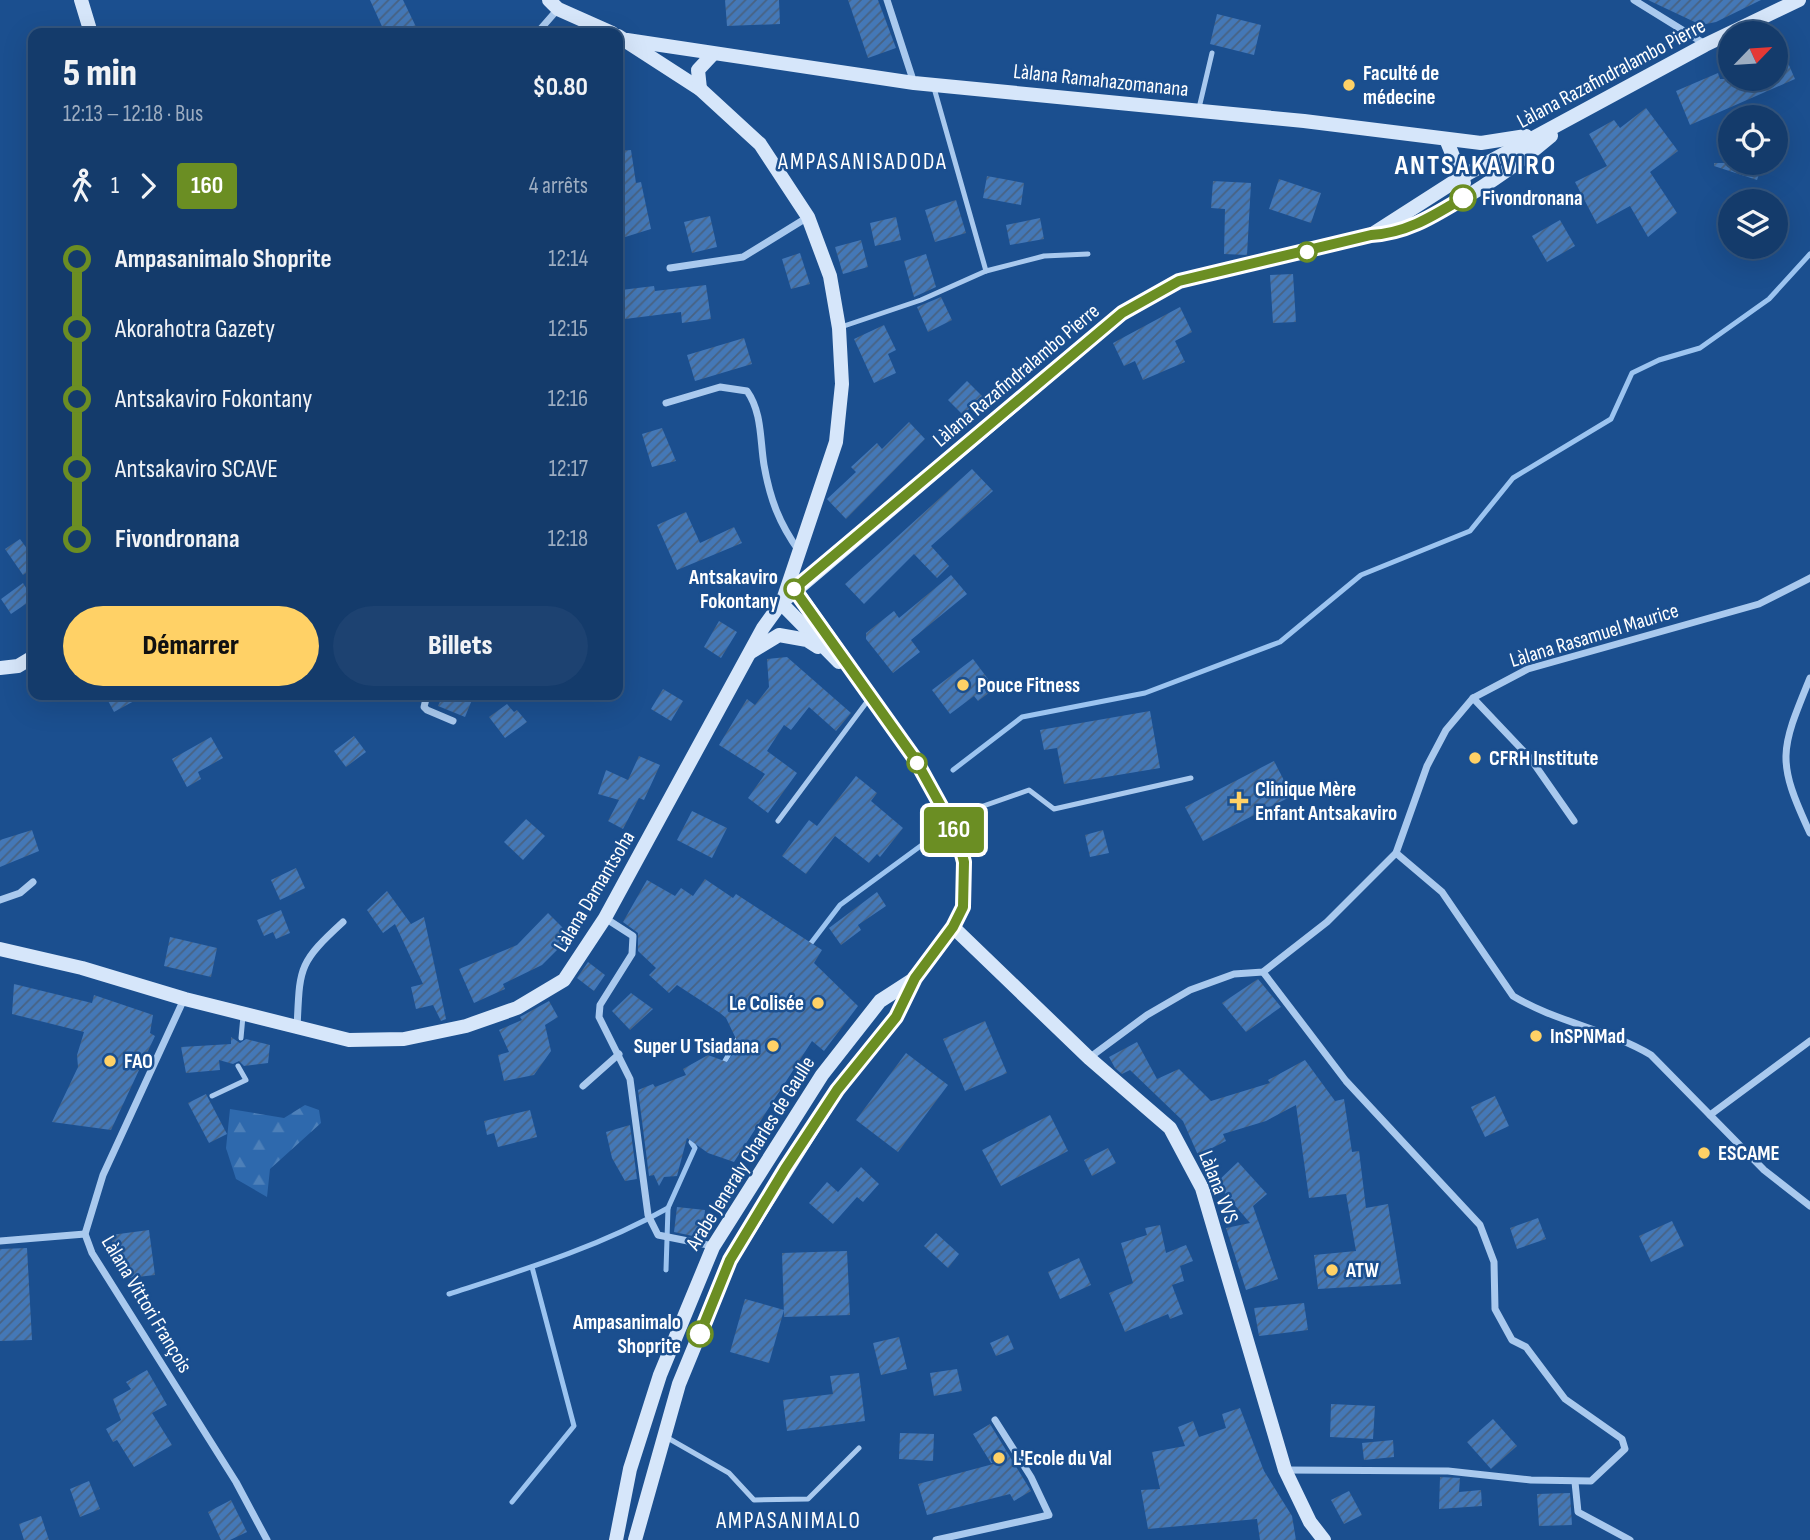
<!DOCTYPE html>
<html lang="fr">
<meta charset="utf-8">
<style>
body{margin:0;font-family:"Sofia Sans Condensed",sans-serif;background:#1d4271;color:#f1f3f6;height:100vh;display:flex;flex-direction:column;font-size:26px;white-space:nowrap}
*{box-sizing:border-box;margin:0}
p{font-size:23px;color:#9dadc1}
.icon{flex:none;width:38px;height:38px;fill:none;stroke:currentColor;stroke-width:2;stroke-linecap:round;stroke-linejoin:round}
.map{position:relative;flex:1;overflow:hidden}
.drawer{position:absolute;left:28px;top:28px;width:595px;height:672px;display:flex;flex-direction:column;background:#143b6b;border-radius:14px;box-shadow:0 7px 28px #0002,0 0 0 2px #33557e}
.drawer>*{flex:none}
.badge{padding:0 14px;border-radius:5px;font-size:24px;line-height:46px}
.needle{width:46px;rotate:65deg}
.tools{position:absolute;left:1718px;top:21px;display:grid;gap:14px}
.tools a{display:grid;place-items:center;width:70px;height:70px;border-radius:50%;background:#143b6b;box-shadow:0 7px 28px #0002,0 0 0 2px #33557e;font-size:35px}
.map>.badge{position:absolute;translate:-50% -50%;box-shadow:0 0 0 4px #fff}
.legs{display:flex;align-items:center;gap:10px;height:77px;padding:0 35px;font-size:23px}
.legs p{margin-inline-start:auto}
.headline{display:flex;align-items:center;justify-content:space-between;height:119px;padding:0 35px}
h1{font-size:38px;font-weight:800;line-height:52px}
.primary-button{display:flex;gap:14px;margin-top:auto;padding:14px 35px}
.primary-button a{flex:1;height:80px;border-radius:42px;background:#ffd166;color:#111;font-size:28px;font-weight:800;line-height:80px;text-align:center}
.primary-button a+a{background:#1d4271;color:#f1f3f6}
ul{padding:0 35px;list-style:none}
li{display:flex;align-items:center;gap:24px;height:70px;font-size:26px}
li i{display:grid;place-items:center;width:10px;height:100%;margin:0 9px;background:currentColor}
li i::after{content:'';width:18px;height:18px;margin:-9px;border:5px solid;border-radius:50%;background:#143b6b}
li p{margin-inline-start:auto}
li:first-child i{background:linear-gradient(#0000 50%,currentColor 0)}
li:last-child i{background:linear-gradient(currentColor 50%,#0000 0)}
.map>svg:first-child{display:block}
.forest{fill:url(#forest-firs)}
.lines{fill:none;stroke-linecap:round;stroke-linejoin:round}
.stream{stroke:#9cc4f0;stroke-width:5}
.building{fill:url(#building-hatch)}
.lane{stroke:#a9c9ee;stroke-width:5}
.street{stroke:#a9c9ee;stroke-width:7}
.secondary{stroke:#d6e6fa;stroke-width:14}
.line-1-casing{stroke:#fff;stroke-width:16}
.line-1{stroke:#6b8e23;stroke-width:10}
.poi-dot{fill:#ffd166;stroke:#1b4f8f;stroke-width:2.5}
.stop-1-dot{fill:#fff;stroke:#6b8e23;stroke-width:3.5}
.labels{text-anchor:middle;stroke-width:5;stroke-linejoin:round;paint-order:stroke}
.poi-label{font-size:21px;font-weight:bold;fill:#fff;stroke:#1b4f8f;text-anchor:start}
.street-label{font-size:21px;fill:#fff;stroke:#1b4f8f}
.stop-label{font-size:21px;font-weight:bold;fill:#fff;stroke:#1b4f8f;text-anchor:end}
.neighbourhood-label{font-size:23px;letter-spacing:2px;fill:#fff;stroke:#1b4f8f}
.district-label{font-size:28px;font-weight:bold;letter-spacing:2px;fill:#fff;stroke:#1b4f8f}
</style>
<div class="map">
<svg width="1810" height="1540" viewBox="0 0 1810 1540">
<defs>
<pattern id="forest-firs" width="22" height="20" patternUnits="userSpaceOnUse" patternTransform="scale(1.75)"><rect width="22" height="20" fill="#2e69ad"/><path d="M5 1l3.5 6h-7zM16 11l3.5 6h-7z" fill="#4d80b9"/></pattern>
<pattern id="building-hatch" width="6" height="6" patternUnits="userSpaceOnUse" patternTransform="scale(1.75)"><rect width="6" height="6" fill="#4478b7"/><path d="M-1 1l2-2M0 6l6-6M5 7l2-2" fill="none" stroke="#486282"/></pattern>
</defs>
<rect width="100%" height="100%" fill="#1b4f8f"/>
<path class="forest" d="M305,1105L319,1110L321,1123L270,1169L267,1197L236,1179L226,1148L230,1109L284,1118Z"/>
<g class="lines">
<g class="stream">
<path d="M953,770L1022,717L1145,693L1280,642L1361,575L1470,531L1513,478L1611,419L1632,373L1659,360L1700,348L1769,299L1810,254"/>
<path d="M808,947L840,905L926,842L929,833"/>
<path d="M722,1066L740,1035"/>
<path d="M666,1270L668,1208L695,1148L691,1142L694,1136"/>
<path d="M449,1294C523,1270 599,1247 668,1208"/>
<path d="M512,1502L574,1426L532,1267"/>
</g>
</g>
<g class="building">
<path d="M370,0H403L419,33H385Z"/>
<path d="M725,0H779L780,24L727,26Z"/>
<path d="M848,0H878L896,48L868,58Z"/>
<path d="M1648,0H1761L1716,22L1701,25Z"/>
<path d="M1217,14L1261,25L1254,55L1210,44Z"/>
<path d="M1776,35L1795,79L1690,125L1676,91L1718,73L1720,79H1776Z"/>
<path d="M1646,108L1678,151L1650,172L1677,213L1648,237L1630,206L1597,224L1575,182L1607,166L1589,134L1614,120L1620,128Z"/>
<path d="M631,150L636,183L641,182L651,229L622,238L618,226V151Z"/>
<path d="M1714,163H1763L1757,180L1714,166Z"/>
<path d="M987,176L1024,183L1021,205L983,198Z"/>
<path d="M1279,179L1321,193L1311,223L1269,209Z"/>
<path d="M1213,181L1251,183L1247,255L1224,254L1225,209L1211,208Z"/>
<path d="M956,200L966,233L935,242L925,210Z"/>
<path d="M710,216L717,247L692,253L684,222Z"/>
<path d="M896,217L901,240L875,246L870,223Z"/>
<path d="M1040,218L1044,239L1010,245L1006,225Z"/>
<path d="M1560,220L1575,246L1547,262L1532,236Z"/>
<path d="M861,240L868,267L843,274L835,247Z"/>
<path d="M800,253L810,284L791,289L782,259Z"/>
<path d="M926,254L936,287L914,297L904,261Z"/>
<path d="M1293,274L1296,322L1273,323L1270,275Z"/>
<path d="M706,285L711,319L682,323L681,312L625,319L621,290L654,286L655,291Z"/>
<path d="M941,297L952,320L928,332L917,307Z"/>
<path d="M1180,307L1192,332L1175,341L1185,362L1143,380L1135,361L1124,366L1113,343Z"/>
<path d="M884,325L896,350L888,354L896,373L874,383L854,339Z"/>
<path d="M744,338L752,364L695,381L687,355Z"/>
<path d="M967,381L982,396L963,415L948,400Z"/>
<path d="M909,422L925,439L846,519L827,499L856,472L851,467L877,443L882,449Z"/>
<path d="M662,428L676,461L652,467L642,434Z"/>
<path d="M972,469L993,491L931,546L949,566L937,578L914,554L864,604L845,584Z"/>
<path d="M686,512L700,543L734,527L742,543L677,570L657,525Z"/>
<path d="M20,539L33,557V568L23,575L5,549Z"/>
<path d="M951,575L967,594L911,640L920,652L893,673L866,639V633L894,611L899,618Z"/>
<path d="M23,583L33,599L11,614L1,599Z"/>
<path d="M719,621L737,632L721,658L704,647Z"/>
<path d="M787,657L851,713L836,731L809,707L791,730L784,725L767,751L797,773L768,813L748,798L765,774L719,745L747,699L755,705L769,687L767,659Z"/>
<path d="M973,659L991,683L986,687L990,692L978,701L974,696L950,714L932,690Z"/>
<path d="M663,689L683,701L671,721L651,709Z"/>
<path d="M105,695H145L114,712Z"/>
<path d="M443,695H474L465,717L438,706Z"/>
<path d="M507,704L514,712L517,710L527,722L505,738L489,717Z"/>
<path d="M1150,711L1160,768L1064,784L1057,748L1044,750L1040,730Z"/>
<path d="M354,736L366,752L346,767L334,751Z"/>
<path d="M211,737L223,758L198,772L201,779L187,787L172,759Z"/>
<path d="M639,756L660,765L644,800L639,798L623,829L608,821L619,800L598,794L606,770L628,780Z"/>
<path d="M1274,761L1292,796L1203,841L1185,807Z"/>
<path d="M856,776L877,793L871,801L903,828L880,857L877,854L869,863L835,836L806,874L782,856L809,820L817,826Z"/>
<path d="M692,811L727,828L712,858L677,840Z"/>
<path d="M526,819L545,836L523,860L504,842Z"/>
<path d="M32,830L39,851L0,867V840Z"/>
<path d="M1103,830L1109,853L1090,857L1085,835Z"/>
<path d="M296,868L305,888L280,900L271,880Z"/>
<path d="M705,879L733,898L736,894L822,950L814,963L858,1006L824,1051L812,1041L734,1162L708,1153L687,1138L677,1176L664,1177L659,1186L654,1175L649,1176L638,1090L653,1084L655,1087L686,1075L683,1069L708,1055L727,1062L739,1045L726,1018L720,1013L677,985L669,993L649,975L656,968L638,951V933L623,922L647,880L675,896L681,888L693,896Z"/>
<path d="M387,891L411,924L424,917L446,1019L441,1021L433,1005L416,1009L411,987L423,984L395,924L383,933L367,910Z"/>
<path d="M877,892L886,906L858,925L861,930L841,945L829,928Z"/>
<path d="M281,910L290,933L276,939L273,932L264,936L257,920Z"/>
<path d="M548,913L571,936L542,965L503,984L505,989L474,1003L459,969L517,945Z"/>
<path d="M170,937L217,948L211,977L164,966Z"/>
<path d="M588,962L605,975L594,991L577,978Z"/>
<path d="M1258,979L1281,1007L1246,1032L1222,1003Z"/>
<path d="M14,984L92,1003L94,995L153,1015L150,1033L155,1036L111,1130L52,1122L78,1067L77,1055L84,1032L12,1014Z"/>
<path d="M631,993L653,1009L630,1030L612,1011Z"/>
<path d="M549,1001L558,1017L545,1025L551,1051L534,1075L504,1081L498,1055L509,1052L499,1030L522,1020L520,1017Z"/>
<path d="M985,1021L1007,1073L965,1091L943,1039Z"/>
<path d="M231,1037L240,1043L246,1039L270,1045L268,1063L244,1066L239,1061L233,1064L219,1060L220,1070L186,1073L181,1047L231,1044Z"/>
<path d="M1137,1042L1157,1079L1179,1069L1211,1101L1270,1083L1268,1080L1305,1060L1335,1101L1344,1099L1352,1152L1359,1151L1366,1208L1388,1204L1401,1284L1318,1289L1314,1255L1356,1251L1346,1194L1309,1198L1296,1105L1266,1121L1223,1134L1226,1141L1198,1155L1183,1121L1130,1070L1122,1074L1115,1068L1109,1057Z"/>
<path d="M906,1053L948,1085L898,1152L856,1120Z"/>
<path d="M206,1094L227,1134L209,1143L188,1103Z"/>
<path d="M1495,1096L1509,1126L1485,1137L1471,1107Z"/>
<path d="M530,1110L537,1137L498,1147L494,1133L487,1135L484,1121Z"/>
<path d="M1050,1115L1068,1151L1001,1186L982,1150Z"/>
<path d="M630,1125L637,1179L625,1181L612,1158L606,1132Z"/>
<path d="M1108,1148L1116,1163L1092,1176L1084,1160Z"/>
<path d="M1238,1162L1267,1194L1253,1206L1278,1279L1246,1290L1226,1228L1250,1223L1216,1183Z"/>
<path d="M861,1167L879,1184L863,1202L857,1197L833,1224L809,1203L827,1182L838,1192Z"/>
<path d="M677,1207L705,1210L702,1238L674,1232Z"/>
<path d="M1538,1218L1546,1239L1517,1249L1510,1228Z"/>
<path d="M1672,1221L1684,1246L1651,1262L1639,1236Z"/>
<path d="M1160,1225L1166,1253L1186,1245L1193,1261L1180,1266L1184,1281L1172,1285L1183,1314L1170,1319L1168,1314L1125,1332L1109,1293L1133,1283L1121,1243L1147,1235L1145,1228Z"/>
<path d="M149,1230L155,1275L128,1278L126,1258L114,1260L111,1235Z"/>
<path d="M936,1233L959,1254L948,1268L924,1246Z"/>
<path d="M27,1248L32,1340L0,1341V1249Z"/>
<path d="M847,1251L850,1315L784,1317L782,1253Z"/>
<path d="M1079,1258L1091,1285L1060,1299L1048,1272Z"/>
<path d="M745,1299L784,1310L769,1363L730,1352Z"/>
<path d="M1304,1303L1308,1330L1259,1336L1254,1308Z"/>
<path d="M1008,1335L1014,1349L996,1356L990,1343Z"/>
<path d="M899,1337L907,1369L881,1375L873,1343Z"/>
<path d="M957,1369L962,1391L934,1396L930,1373Z"/>
<path d="M147,1370L167,1405L152,1413L172,1445L134,1467L117,1440L113,1442L106,1429L121,1420L113,1399L131,1389L126,1382Z"/>
<path d="M859,1373L865,1421L787,1431L783,1400L833,1394L830,1376Z"/>
<path d="M1331,1404L1375,1406L1373,1439L1330,1437Z"/>
<path d="M1240,1408L1264,1471L1292,1516L1296,1540H1260L1257,1519L1148,1529L1141,1490L1160,1489L1152,1452L1185,1446L1178,1427L1193,1421L1199,1437L1226,1428L1222,1414Z"/>
<path d="M1493,1419L1517,1446L1491,1469L1467,1442Z"/>
<path d="M990,1424L1031,1491L1014,1501L1010,1494L927,1515L918,1484L997,1463H991L973,1434Z"/>
<path d="M900,1433L934,1434L933,1461L899,1459Z"/>
<path d="M1393,1440L1394,1457L1364,1460L1362,1443Z"/>
<path d="M1440,1477L1460,1478L1459,1492L1481,1490L1482,1506L1439,1509Z"/>
<path d="M89,1481L100,1509L80,1517L70,1489Z"/>
<path d="M1349,1491L1362,1515L1344,1524L1331,1500Z"/>
<path d="M1570,1493L1572,1525L1539,1526L1537,1494Z"/>
<path d="M231,1500L247,1532L230,1540H221L208,1512Z"/>
<path d="M41,1516L49,1540H24L19,1524Z"/>
</g>
<g class="lines">
<g class="lane">
<path d="M934,88L986,271"/>
<path d="M1199,108L1212,53"/>
<path d="M841,327L921,300L986,271L1044,256L1088,254"/>
<path d="M949,818L1029,790L1054,809L1191,778"/>
<path d="M778,821L869,699"/>
<path d="M241,1038L243,1016"/>
<path d="M212,1096L246,1080L238,1066"/>
<path d="M666,1437L729,1473L754,1500L808,1499L859,1448"/>
</g>
<g class="street">
<path d="M887,0L914,83"/>
<path d="M1634,0L1705,44"/>
<path d="M537,33L558,9"/>
<path d="M670,268L743,257L808,217"/>
<path d="M666,403L720,387L747,391C762,412 760,440 764,465C770,499 779,523 799,551"/>
<path d="M1810,678C1780,751 1776,760 1810,833"/>
<path d="M427,695L424,707L427,710L453,721"/>
<path d="M1473,698L1530,758L1574,821"/>
<path d="M1396,853L1442,892L1513,996C1556,1022 1607,1029 1651,1055L1764,1170L1810,1206"/>
<path d="M0,900L20,893L33,882"/>
<path d="M605,918L633,936L632,954L600,1005L599,1017L630,1079L648,1215L658,1235L713,1246"/>
<path d="M1263,972L1346,1081L1480,1225L1494,1262L1495,1309L1512,1340L1526,1347L1565,1399L1622,1439L1625,1449L1591,1481L1531,1480L1448,1471L1285,1470"/>
<path d="M184,999L103,1175L85,1234L92,1253L236,1482L267,1540"/>
<path d="M297,1028C300,968 297,964 343,922"/>
<path d="M1089,1058L1147,1015L1190,990L1234,974L1263,972L1327,922L1396,853L1427,766L1446,730L1473,698L1528,669L1759,604L1810,578"/>
<path d="M583,1086L619,1054"/>
<path d="M1710,1115L1810,1041"/>
<path d="M0,1241L85,1234"/>
<path d="M1575,1482L1578,1512L1630,1540"/>
<path d="M936,1540L1049,1515L1031,1477L995,1420"/>
</g>
<g class="secondary">
<path d="M81,0L91,33"/>
<path d="M549,0L558,9L612,33"/>
<path d="M618,36L700,89L760,144L808,217L830,276L839,328L842,384L836,442L784,597"/>
<path d="M627,40L914,83L1304,121L1481,143L1526,136"/>
<path d="M700,89L698,70L712,55"/>
<path d="M1446,139L1464,183"/>
<path d="M1371,235C1424,232 1511,170 1551,136"/>
<path d="M781,603L839,662"/>
<path d="M751,652L779,635L807,640L818,647"/>
<path d="M0,668L18,666L33,657"/>
<path d="M953,927L1089,1058L1170,1128L1202,1188L1285,1470L1310,1522L1324,1540"/>
<path d="M0,949L82,968L185,999L349,1040L404,1039L466,1026L517,1008L564,980L605,918L763,628L781,603L1122,313L1179,281L1371,235L1463,176L1705,45L1799,0"/>
<path d="M616,1540L630,1469L660,1375L713,1247L822,1075L880,1001L914,979"/>
<path d="M635,1540L679,1384L730,1260L837,1090L896,1017L915,978L953,927L963,907L964,862L957,835L915,759L795,589"/>
</g>
</g>
<g class="lines">
<defs>
<path id="line-1" d="M700,1334L730,1260L785,1169L837,1090L896,1017L915,978L953,927L963,907L964,862L957,835L915,759L794,589L1122,313L1179,281L1371,235C1407,233 1433,216 1463,198"/>
</defs>
<use href="#line-1" class="line-1-casing"/>
<use href="#line-1" class="line-1"/>
</g>
<g class="poi-dot">
<circle cx="1349" cy="85" r="7"/>
<circle cx="963" cy="685" r="7"/>
<circle cx="1475" cy="758" r="7"/>
<path d="M1235.5 790.5h7v7h7v7h-7v7h-7v-7h-7v-7h7z"/>
<circle cx="818" cy="1003" r="7"/>
<circle cx="1536" cy="1036" r="7"/>
<circle cx="773" cy="1046" r="7"/>
<circle cx="110" cy="1061" r="7"/>
<circle cx="1704" cy="1153" r="7"/>
<circle cx="1332" cy="1270" r="7"/>
<circle cx="999" cy="1458" r="7"/>
</g>
<g class="stop-1-dot">
<circle cx="1463" cy="198" r="12"/>
<circle cx="1307" cy="252" r="9"/>
<circle cx="794" cy="589" r="9"/>
<circle cx="917" cy="763" r="9"/>
<circle cx="700" cy="1334" r="12"/>
</g>
<g class="labels">
<g class="poi-label">
<text x="1363" y="80">Faculté de<tspan x="1363" dy="24">médecine</tspan></text>
<text x="977" y="692">Pouce Fitness</text>
<text x="1489" y="765">CFRH Institute</text>
<text x="1255" y="796">Clinique Mère<tspan x="1255" dy="24">Enfant Antsakaviro</tspan></text>
<text x="804" y="1010" text-anchor="end">Le Colisée</text>
<text x="1550" y="1043">InSPNMad</text>
<text x="759" y="1053" text-anchor="end">Super U Tsiadana</text>
<text x="124" y="1068">FAO</text>
<text x="1718" y="1160">ESCAME</text>
<text x="1346" y="1277">ATW</text>
<text x="1013" y="1465">L'Ecole du Val</text>
</g>
<g class="street-label">
<text transform="translate(1611 73) rotate(-28)" y="7">Làlana Razafindralambo Pierre</text>
<text transform="translate(1101 80) rotate(6)" y="7">Làlana Ramahazomanana</text>
<text transform="translate(1016 375) rotate(-40)" y="7">Làlana Razafindralambo Pierre</text>
<text transform="translate(1594 635) rotate(-17)" y="7">Làlana Rasamuel Maurice</text>
<text transform="translate(594 891) rotate(-59)" y="7">Làlana Damantsoha</text>
<text transform="translate(750 1153) rotate(-58)" y="7">Arabe Jeneraly Charles de Gaulle</text>
<text transform="translate(1219 1187) rotate(69)" y="7">Làlana VVS</text>
<text transform="translate(147 1304) rotate(59)" y="7">Làlana Vittori François</text>
</g>
<g class="stop-label">
<text x="1482" y="205" text-anchor="start">Fivondronana</text>
<text x="778" y="584">Antsakaviro<tspan x="778" dy="24">Fokontany</tspan></text>
<text x="681" y="1329">Ampasanimalo<tspan x="681" dy="24">Shoprite</tspan></text>
</g>
<g class="neighbourhood-label">
<text x="863" y="169">AMPASANISADODA</text>
<text x="789" y="1528">AMPASANIMALO</text>
</g>
<g class="district-label">
<text x="1476" y="174">ANTSAKAVIRO</text>
</g>
</g>
</svg>
<div class="tools">
<a><svg class="needle" viewBox="-14 -14 28 28"><path d="M0-13l5 13h-10z" fill="#e53935"/><path d="M0 13l5-13h-10z" fill="#9dadc1"/></svg></a>
<a><svg class="icon" aria-label="locate" viewBox="0 0 24 24"><circle cx="12" cy="12" r="6"/><path d="M12 2v4M12 18v4M2 12h4M18 12h4"/></svg></a>
<a><svg class="icon" aria-label="layers" viewBox="0 0 24 24"><path d="M12 4l9 5-9 5-9-5zM3 14l9 5 9-5"/></svg></a>
</div>
<b class="badge" style="left:954px;top:830px;background:#6b8e23;color:#fff">160</b>
<section class="drawer">
<div class="headline"><div><h1>5 min</h1><p>12:13 – 12:18 · Bus</p></div><b>$0.80</b></div>
<div class="legs"><svg class="icon" aria-label="walk" viewBox="0 0 24 24"><circle cx="13" cy="4" r="2"/><path d="M13 8l-2 6 4 7M11 14l-3 7M7 12l3-4h3l4 4"/></svg>1<svg class="icon" aria-label="forward" viewBox="0 0 24 24"><path d="M9 5l7 7-7 7"/></svg><b class="badge" style="background:#6b8e23;color:#fff">160</b><p>4 arrêts</p></div>
<ul>
<li><i style="color:#6b8e23"></i><b>Ampasanimalo Shoprite</b><p>12:14</p></li>
<li><i style="color:#6b8e23"></i><span>Akorahotra Gazety</span><p>12:15</p></li>
<li><i style="color:#6b8e23"></i><span>Antsakaviro Fokontany</span><p>12:16</p></li>
<li><i style="color:#6b8e23"></i><span>Antsakaviro SCAVE</span><p>12:17</p></li>
<li><i style="color:#6b8e23"></i><b>Fivondronana</b><p>12:18</p></li>
</ul>
<div class="primary-button"><a>Démarrer</a><a>Billets</a></div>
</section>
</div>
